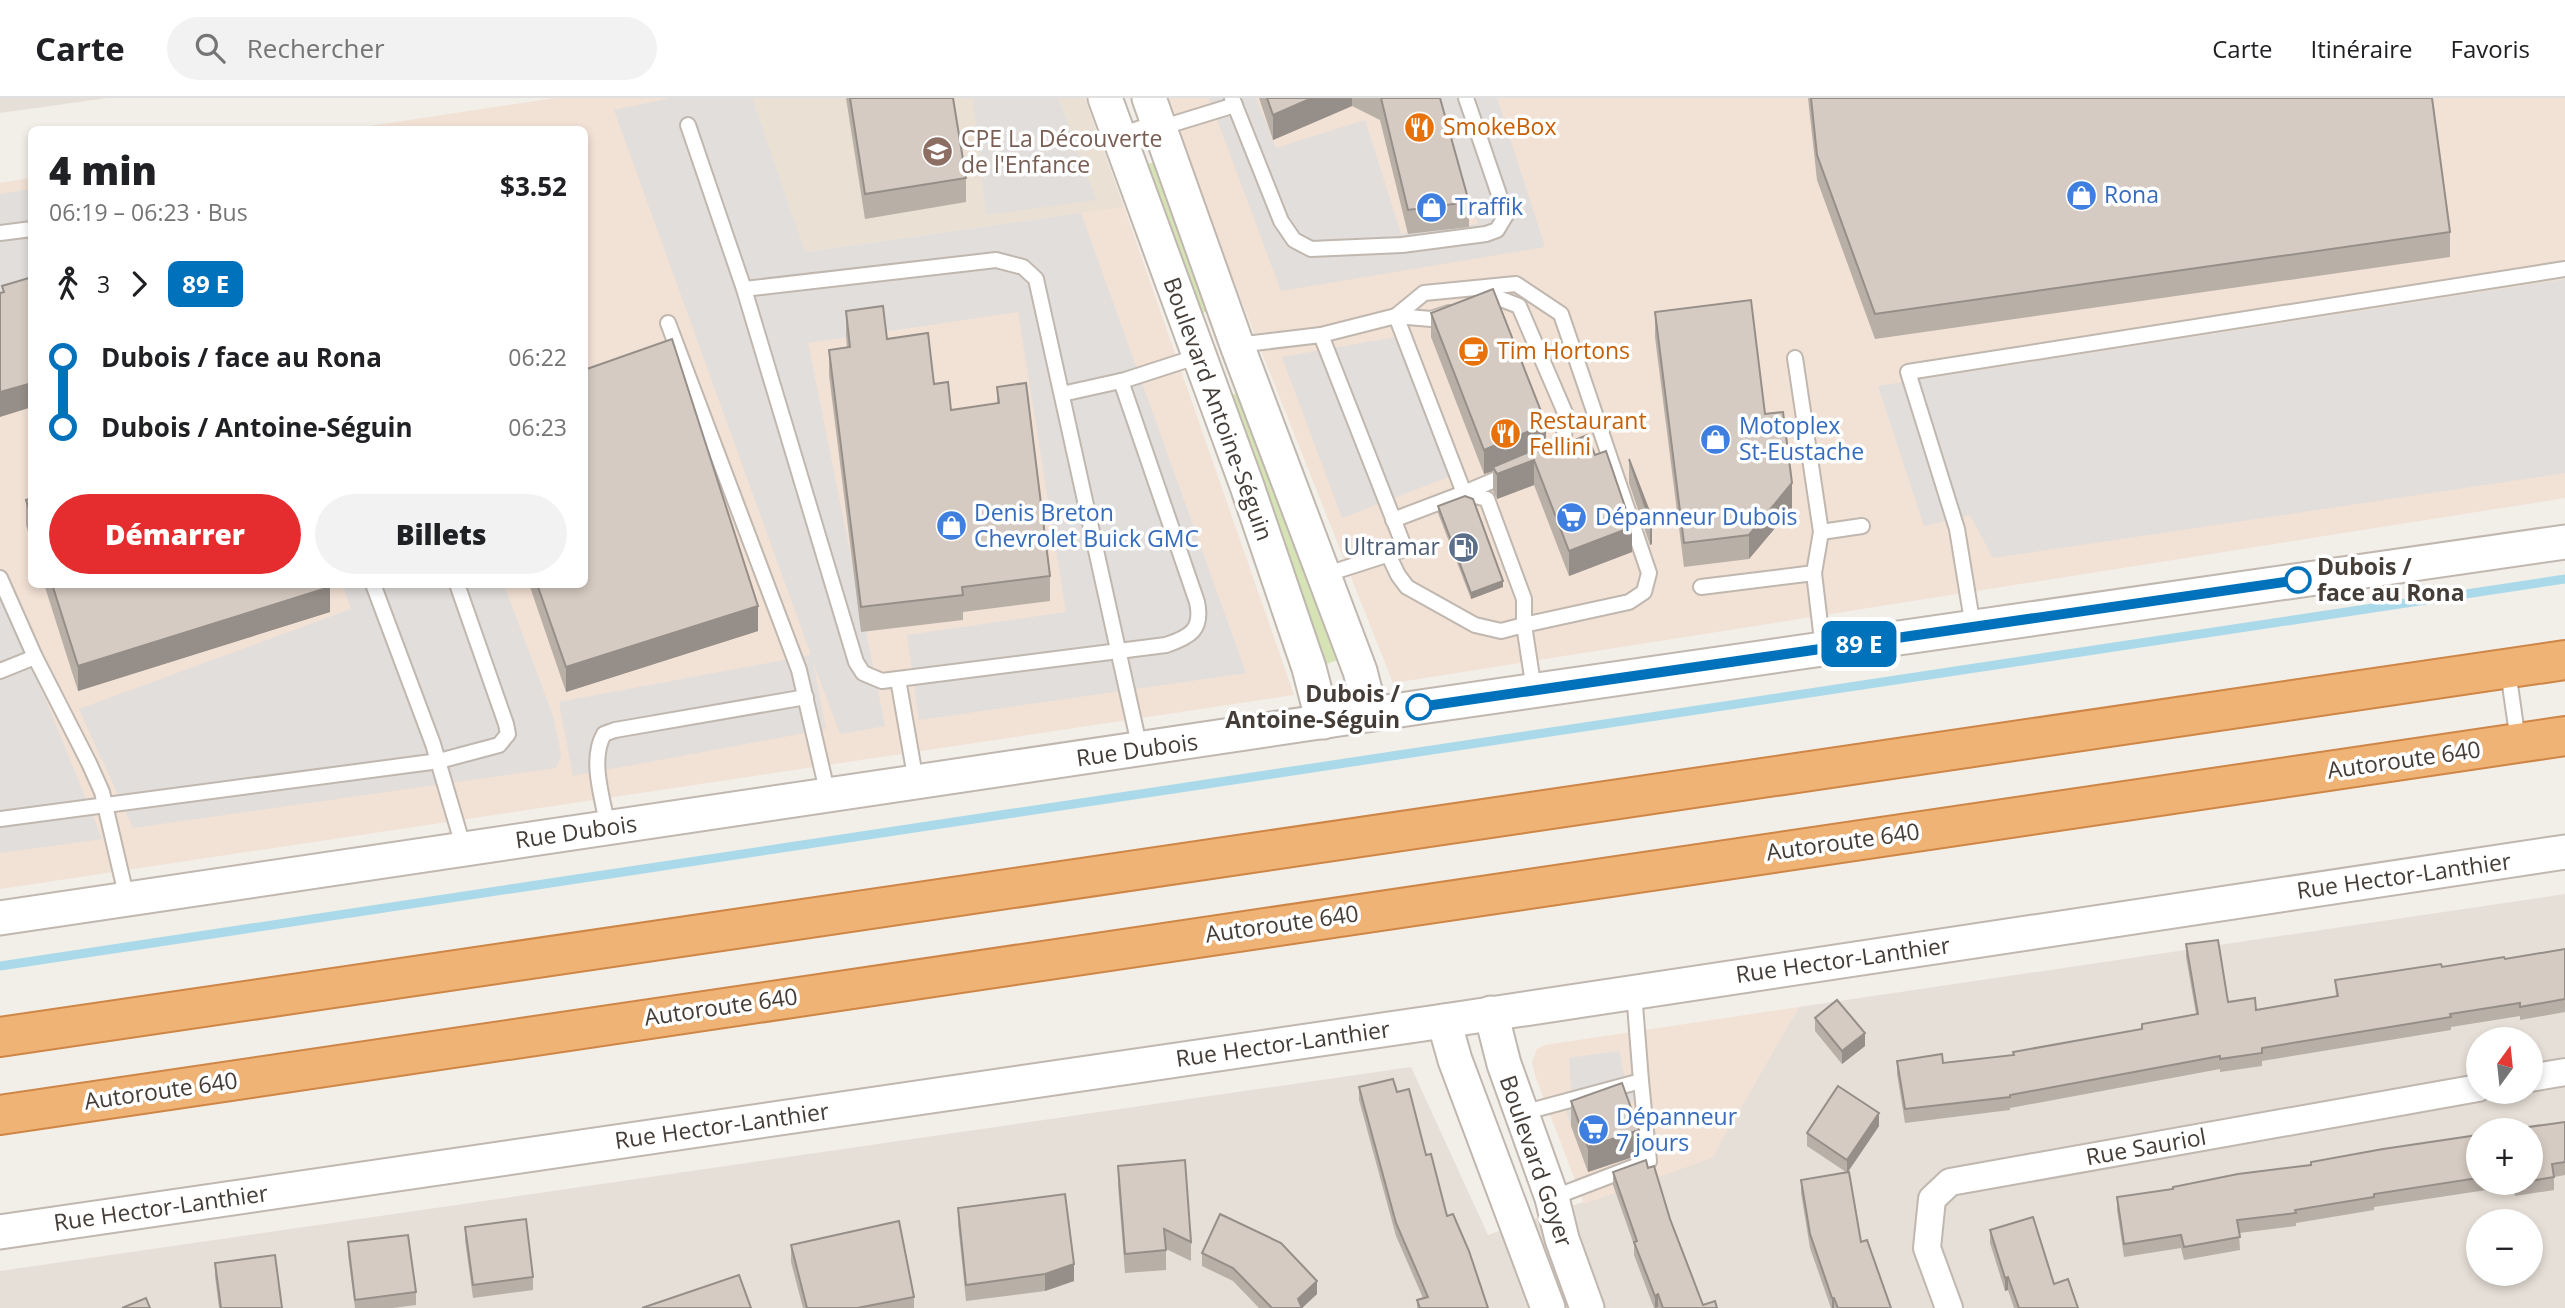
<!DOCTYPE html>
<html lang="fr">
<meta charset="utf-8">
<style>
body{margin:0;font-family:"Open Sans",sans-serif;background:#f2f2f2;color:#202124;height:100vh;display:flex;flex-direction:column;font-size:26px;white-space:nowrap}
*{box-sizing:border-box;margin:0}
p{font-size:23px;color:#757577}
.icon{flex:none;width:38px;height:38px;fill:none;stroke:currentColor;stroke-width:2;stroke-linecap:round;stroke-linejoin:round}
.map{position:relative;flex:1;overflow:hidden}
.panel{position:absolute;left:28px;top:28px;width:560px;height:462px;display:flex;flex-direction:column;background:#fff;border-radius:10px;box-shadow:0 4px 10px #0003}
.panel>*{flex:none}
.badge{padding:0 14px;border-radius:10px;font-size:24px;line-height:46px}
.needle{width:46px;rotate:15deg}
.tools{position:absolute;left:2466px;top:929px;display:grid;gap:14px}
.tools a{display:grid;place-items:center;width:77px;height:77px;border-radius:50%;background:#fff;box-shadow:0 4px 10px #0003;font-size:35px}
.map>.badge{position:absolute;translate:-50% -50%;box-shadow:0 0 0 4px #fff}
.legs{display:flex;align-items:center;gap:10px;height:77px;padding:0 21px;font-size:23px}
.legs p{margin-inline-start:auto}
.summary{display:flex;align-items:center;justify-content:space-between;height:119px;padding:0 21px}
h1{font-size:38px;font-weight:800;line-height:52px}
.action{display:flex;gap:14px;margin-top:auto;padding:14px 21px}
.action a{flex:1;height:80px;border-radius:42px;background:#e52c2f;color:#fff;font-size:28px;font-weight:800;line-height:80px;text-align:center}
.action a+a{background:#f2f2f2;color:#202124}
ul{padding:0 21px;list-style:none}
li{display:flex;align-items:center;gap:24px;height:70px;font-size:26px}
li i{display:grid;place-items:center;width:10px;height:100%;margin:0 9px;background:currentColor}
li i::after{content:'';width:18px;height:18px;margin:-9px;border:5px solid;border-radius:50%;background:#fff}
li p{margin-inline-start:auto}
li:first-child i{background:linear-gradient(#0000 50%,currentColor 0)}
li:last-child i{background:linear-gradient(currentColor 50%,#0000 0)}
header{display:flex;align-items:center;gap:42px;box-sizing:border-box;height:98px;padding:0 35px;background:#fff;border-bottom:2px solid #e0e0e0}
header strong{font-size:33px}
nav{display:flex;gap:38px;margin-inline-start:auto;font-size:24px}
.search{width:490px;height:63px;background:#f2f2f2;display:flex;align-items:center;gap:18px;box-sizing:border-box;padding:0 24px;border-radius:38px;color:#757577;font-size:26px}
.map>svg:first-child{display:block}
.residential{fill:#e6dfd7;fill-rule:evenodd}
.commercial{fill:#f2e1d5}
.education{fill:#eae0d3}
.green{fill:#d5e3b5}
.parking{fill:#e1dedc}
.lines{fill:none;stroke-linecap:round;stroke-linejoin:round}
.stream{stroke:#aadae9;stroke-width:9}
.service-casing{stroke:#c0b7af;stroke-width:18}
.minor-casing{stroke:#c0b7af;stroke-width:30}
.tertiary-casing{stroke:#c0b7af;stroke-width:37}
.motorway-casing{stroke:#ce8646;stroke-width:42}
.service{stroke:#fff;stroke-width:14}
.minor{stroke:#fff;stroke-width:26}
.tertiary{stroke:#fff;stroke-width:33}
.motorway{stroke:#f0b376;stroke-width:38}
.wall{fill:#b8afa7}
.shaded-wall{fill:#968e88}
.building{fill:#d6cbc2;stroke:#968e88;stroke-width:2}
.line-1-casing{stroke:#fff;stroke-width:16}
.line-1{stroke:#0072bc;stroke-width:10}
.stop-1-dot{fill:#fff;stroke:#0072bc;stroke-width:3.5}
.labels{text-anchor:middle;stroke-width:7;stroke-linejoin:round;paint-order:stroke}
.food-label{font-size:23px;fill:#c56008;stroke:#fff;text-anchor:start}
.education-label{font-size:23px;fill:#785e54;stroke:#fff;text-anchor:start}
.shop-label{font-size:23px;fill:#366cbe;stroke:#fff;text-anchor:start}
.street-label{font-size:23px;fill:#453d37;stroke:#fff}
.service-label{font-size:23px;fill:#4e5e75;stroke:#fff;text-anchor:end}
.stop-label{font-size:23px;font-weight:bold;fill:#453d37;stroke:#fff;text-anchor:start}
</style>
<header>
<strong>Carte</strong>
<div class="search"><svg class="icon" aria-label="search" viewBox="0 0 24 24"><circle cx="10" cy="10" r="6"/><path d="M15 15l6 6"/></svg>Rechercher</div>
<nav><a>Carte</a><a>Itinéraire</a><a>Favoris</a></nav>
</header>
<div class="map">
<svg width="2565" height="1210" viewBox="0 0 2565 1210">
<rect width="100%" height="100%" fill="#f2eee8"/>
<g class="residential">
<path d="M0,0H107L0,15Z"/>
<path d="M2565,796V1210H0V1173L1411,969L1488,1137L1711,1060L1799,909ZM2478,942H2530V994H2478ZM2478,1032H2530V1085H2478ZM2478,1124H2530V1176H2478Z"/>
</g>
<g class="commercial">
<path d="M555,0H752L805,154L1124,109L1294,597L0,791V85L31,80L32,486H584V32L350,31Z"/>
<path d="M1161,0H2565V400L1393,585Z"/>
<path d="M1799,909L1712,1060L1584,1106L1535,977L1532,964L1537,951L1545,947Z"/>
</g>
<path class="education" d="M752,0H1085L1124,109L804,154Z"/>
<g class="green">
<path d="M1159,62L1213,211L1197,217L1143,68Z"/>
<path d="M1242,293L1340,561L1324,567L1227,299Z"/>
</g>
<g class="parking">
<path d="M671,0H752L805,154L1081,115L1246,575L919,622L907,537L1066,514L1018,214L808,245L885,628L840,636L813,564L826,631L573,678L559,604L811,557L614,12Z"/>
<path d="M973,0H1058L1096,102L986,117Z"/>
<path d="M1209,0H1256L1276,50L1365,22L1401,136L1478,126L1438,0H1497L1545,149L1281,193Z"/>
<path d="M31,91V189L0,197V96Z"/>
<path d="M2565,181V375L1993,460L1970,417L1924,428L1878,288Z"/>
<path d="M1396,239L1456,376L1342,420L1282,259Z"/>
<path d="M343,487H504L553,618L561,657L556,670L133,730L79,611L351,511Z"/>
<path d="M0,488L102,741L0,755Z"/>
<path d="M1619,953L1626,987L1641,983L1642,999L1622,1010L1571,1028L1564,1004L1572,1001L1569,960Z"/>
</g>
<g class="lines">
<path class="stream" d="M0,868L2565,481"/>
<defs>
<g id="service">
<path d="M1232,0L1281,123L1294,142L1311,151L1402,147L1486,136L1497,132L1506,117L1466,0"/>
<path d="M688,27L744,191L856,564L863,575L882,583L1166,547C1190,539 1203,532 1197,504L1121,283"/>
<path d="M1160,30L1235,7"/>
<path d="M0,135L32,131"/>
<path d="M744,191L996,162L1023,169L1036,181L1140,651"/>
<path d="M1478,205L1501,201L1519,208L1566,317L1564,339L1556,357L1549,359"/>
<path d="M1396,218L1424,195L1516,186L1561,216L1649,475L1644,494L1629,504L1524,527V501L1487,401L1464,395"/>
<path d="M1396,218L1431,221L1449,215"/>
<path d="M668,225L799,572L828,697"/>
<path d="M1321,237L1396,218L1464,395L1393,422"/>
<path d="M1237,247L1321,237L1405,451L1324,477"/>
<path d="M1795,260L1821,434L1814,475"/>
<path d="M1062,296L1125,282L1199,258"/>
<path d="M1464,395L1511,375"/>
<path d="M1821,434L1862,428"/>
<path d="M1388,456L1398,477L1407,489L1475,527L1501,533L1524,527L1534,592"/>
<path d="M0,480L35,559L89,665L102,694L127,801"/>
<path d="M373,486L433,646L464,751"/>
<path d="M1701,489L1814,475L1823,551"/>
<path d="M1973,529L1957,431L1908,274L2565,171"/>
<path d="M0,573L35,559"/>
<path d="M2508,573L2518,643"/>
<path d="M898,581L916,684"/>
<path d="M0,721L439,663L499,647L508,636L506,626L457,486"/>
<path d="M608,730C603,701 589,662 604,636L615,632L806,599"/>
<path d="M1522,1015L1641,983L1634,894"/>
<path d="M1552,1100L1649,1063L1641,983"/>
</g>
<g id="minor">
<path d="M1120,43L1160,30"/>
<path d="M2530,980L2565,974"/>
<path d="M1949,1210L1927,1150L1932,1101L1950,1084L2478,990"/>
</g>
<g id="tertiary">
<path d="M1105,0L1247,388L1309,570L1323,624"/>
<path d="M1149,0L1237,247L1360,573L1371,616"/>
<path d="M0,820L1427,608L2565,444"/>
<path d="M1491,915L1504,966L1552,1100L1562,1141L1587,1210"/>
<path d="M1444,923L1455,962L1548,1210"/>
<path d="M0,1134L1444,923L2565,754"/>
</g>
<g id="motorway">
<path d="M0,939L2565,562"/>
<path d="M0,1017L2565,638"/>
</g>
</defs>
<use href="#service" class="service-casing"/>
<use href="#minor" class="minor-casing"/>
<use href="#tertiary" class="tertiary-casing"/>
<use href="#motorway" class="motorway-casing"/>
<use href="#service" class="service"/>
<use href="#minor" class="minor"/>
<use href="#tertiary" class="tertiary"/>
<use href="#motorway" class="motorway"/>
</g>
<g class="wall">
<path d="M846,0H953L966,80V104L865,121Z"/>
<path d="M1259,0H1440L1469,104V129L1408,136L1380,22L1352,8L1273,42Z"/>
<path d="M1808,0H2432L2450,134V159L1875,241L1817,82Z"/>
<path d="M846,213L887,241L934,286L951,312L997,306V289L1050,478V503L963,514V522L861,534L829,277V252L847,250L846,238Z"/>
<path d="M1655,214L1765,316L1792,410L1749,461L1684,469L1655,239Z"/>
<path d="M1431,215L1546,347L1555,350L1632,454L1569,478L1534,387L1497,401L1493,393V373L1484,376L1431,239Z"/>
<path d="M1629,361L1652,421V446L1650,447L1629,385Z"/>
<path d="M32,400V446L26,427V402Z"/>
<path d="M1438,408L1503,489L1471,501L1438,415Z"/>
<path d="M44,486H330V514L78,593Z"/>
<path d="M529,486H584L758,533L566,594Z"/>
<path d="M2186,846L2228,904L2256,912L2336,899L2335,882L2505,861L2565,851V914L2520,922V918L2451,929V932L2262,963V968L2220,974V971L2010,1010V1012L1905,1025L1897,976V963L1943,965L2013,957L2142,931V926L2196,916L2186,859Z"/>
<path d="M1815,920L1865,948L1842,966L1815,933Z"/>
<path d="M1359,989L1397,994L1426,1057L1447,1118L1488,1210H1417V1202L1423,1200L1396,1138L1359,1002Z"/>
<path d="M1571,1003L1639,1057L1588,1074L1571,1028Z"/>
<path d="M2565,1024V1077L2554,1079V1092L2515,1098L2513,1088L2374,1109V1112L2296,1125V1128L2239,1135L2240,1152L2184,1162L2181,1150L2124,1159L2117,1112V1099L2173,1091L2478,1037V1085H2530V1032Z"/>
<path d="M1879,1028L1848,1074L1861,1144L1891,1210H1831L1810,1150L1801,1095V1082L1846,1074L1807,1048V1035Z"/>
<path d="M1118,1068L1191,1144V1163L1166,1151V1172L1125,1175L1118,1087Z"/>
<path d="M1613,1074L1670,1121L1703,1207L1717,1210H1654L1634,1157V1147L1613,1087Z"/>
<path d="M958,1110L1074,1183L1045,1193L966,1203L958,1126Z"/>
<path d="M465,1129L533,1179V1192L473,1200L465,1142Z"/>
<path d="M1990,1132L2054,1186L2078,1210H2014L2008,1192L2005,1193L1990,1145Z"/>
<path d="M348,1144L416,1194V1207L393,1210H355L348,1157Z"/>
<path d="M791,1147L914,1199V1210H803L791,1164Z"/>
<path d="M1202,1155L1317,1196L1302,1210H1259L1233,1183L1202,1168Z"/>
<path d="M215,1165L282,1210H219L215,1178Z"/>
</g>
<g class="shaded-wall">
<path d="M1312,0H1352V8L1273,42V17Z"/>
<path d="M32,285V309L0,319V294Z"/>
<path d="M1546,326V351L1493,369V373L1484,376V352Z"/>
<path d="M1534,362V387L1497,401V376Z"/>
<path d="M1792,385V410L1749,461V437Z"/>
<path d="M1652,421V446L1650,447V422Z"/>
<path d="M1632,429V454L1569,478V453Z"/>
<path d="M1503,483V489L1471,501V495Z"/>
<path d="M330,489V514L78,593V568Z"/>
<path d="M758,508V533L566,594V569Z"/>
<path d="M1865,935V948L1842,966V953Z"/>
<path d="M1879,1015V1028L1847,1075V1062Z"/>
<path d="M1639,1032V1057L1588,1074V1049Z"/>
<path d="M1074,1166V1183L1045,1193V1176Z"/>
<path d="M2008,1179V1192L2005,1193V1180Z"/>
<path d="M1317,1183V1196L1302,1210L1298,1201Z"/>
<path d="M1658,1196V1209L1655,1210V1198Z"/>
<rect x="1832" y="1200" width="2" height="10"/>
</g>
<g class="building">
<path d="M850,0H953L966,80L865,96Z"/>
<path d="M1267,0H1312L1273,17Z"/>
<path d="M1381,0H1440L1469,104L1408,112Z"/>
<path d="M1811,0H2432L2450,134L1875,216L1817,57Z"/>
<path d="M32,179V285L0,294V195L4,194L2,188Z"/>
<path d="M1493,191L1546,326L1484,352L1431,215Z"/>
<path d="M1751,202L1765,316L1783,314L1792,385L1749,437L1684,445L1655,214Z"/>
<path d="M883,208L887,241L928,235L934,286L948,284L951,312L999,305L997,289L1026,285L1050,478L962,489L963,497L861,509L829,252L850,249L846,213Z"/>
<path d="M672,241L758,508L566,569L537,486H584V272Z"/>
<path d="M1587,337L1595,357L1606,353L1632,429L1569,453L1534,362L1497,376L1493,369L1553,344L1555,350Z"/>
<path d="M1629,361L1652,421L1650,422Z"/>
<path d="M1465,398L1473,401L1503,483L1471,495L1438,408Z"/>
<path d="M32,400V421L26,402Z"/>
<path d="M52,486H330V489L78,568Z"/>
<path d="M2218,842L2228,904L2255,900L2256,912L2338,898L2335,882L2441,866L2442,869L2504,859L2505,861L2565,851V901L2520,909V905L2450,916L2451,919L2262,950V955L2220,961V958L2010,997V999L1905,1011L1897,963L1942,956L1943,965L2014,957L2013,954L2142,931V926L2198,916L2186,846Z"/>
<path d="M1837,902L1865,935L1842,953L1815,920Z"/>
<path d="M1393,981L1397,994L1409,991L1426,1057L1431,1056L1447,1118L1453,1116L1469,1153L1488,1210H1420L1417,1202L1428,1199L1396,1125L1359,989Z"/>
<path d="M1622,985L1639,1032L1588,1049L1571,1003Z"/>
<path d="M1838,988L1879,1015L1847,1062L1807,1035Z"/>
<path d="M2565,1024V1064L2552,1066L2554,1079L2530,1083V1032H2506Z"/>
<path d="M2478,1037V1080L2374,1096V1099L2295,1112L2296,1115L2237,1122L2240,1139L2184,1149L2181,1137L2124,1146L2117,1099L2173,1091V1089L2238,1076L2311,1067V1064L2383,1051Z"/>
<path d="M1185,1062L1191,1144L1164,1131L1166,1152L1125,1156L1118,1068Z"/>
<path d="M1646,1062L1648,1070L1654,1068L1670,1121L1703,1207L1715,1203L1717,1210H1663L1658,1196L1655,1198L1634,1144L1637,1143L1613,1074Z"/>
<path d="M1849,1074L1861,1144L1867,1142L1891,1210H1838L1834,1200H1832L1810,1136L1801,1082Z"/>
<path d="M1065,1096L1074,1166L1045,1176L966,1187L958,1110Z"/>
<path d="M1220,1116L1281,1145L1317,1183L1298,1201L1302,1210H1272L1233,1170L1202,1155Z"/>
<path d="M2033,1119L2054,1186L2068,1181L2078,1210H2019L2008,1179L2005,1180L1990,1132Z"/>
<path d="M526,1121L533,1179L473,1187L465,1129Z"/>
<path d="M899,1123L914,1199L857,1210H807L791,1147Z"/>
<path d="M408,1137L416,1194L355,1202L348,1144Z"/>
<path d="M275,1157L282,1210H221L215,1165Z"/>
<path d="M739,1177L751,1210H642Z"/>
<path d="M146,1200L150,1210H122Z"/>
</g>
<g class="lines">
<defs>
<path id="line-1" d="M1419,609L2298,482"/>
</defs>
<use href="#line-1" class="line-1-casing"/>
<use href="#line-1" class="line-1"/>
</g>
<defs>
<symbol id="restaurant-disc" viewBox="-11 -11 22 22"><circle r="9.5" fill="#e8710a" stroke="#fff"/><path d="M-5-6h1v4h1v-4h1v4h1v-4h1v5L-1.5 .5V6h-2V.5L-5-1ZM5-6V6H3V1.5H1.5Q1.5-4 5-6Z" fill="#fff"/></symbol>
<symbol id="school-disc" viewBox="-11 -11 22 22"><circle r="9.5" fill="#8d6e63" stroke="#fff"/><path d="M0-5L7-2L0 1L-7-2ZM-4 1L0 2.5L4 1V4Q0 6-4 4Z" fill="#fff"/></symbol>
<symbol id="shop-disc" viewBox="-11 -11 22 22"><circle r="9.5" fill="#3f7fe0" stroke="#fff"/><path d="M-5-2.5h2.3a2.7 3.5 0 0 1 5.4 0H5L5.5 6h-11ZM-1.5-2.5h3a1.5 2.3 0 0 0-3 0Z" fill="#fff"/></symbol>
<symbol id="cafe-disc" viewBox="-11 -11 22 22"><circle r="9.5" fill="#e8710a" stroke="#fff"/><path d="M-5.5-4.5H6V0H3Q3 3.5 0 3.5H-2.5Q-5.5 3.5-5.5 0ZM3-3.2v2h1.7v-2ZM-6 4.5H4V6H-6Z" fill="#fff"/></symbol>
<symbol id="supermarket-disc" viewBox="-11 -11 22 22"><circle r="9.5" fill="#3f7fe0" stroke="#fff"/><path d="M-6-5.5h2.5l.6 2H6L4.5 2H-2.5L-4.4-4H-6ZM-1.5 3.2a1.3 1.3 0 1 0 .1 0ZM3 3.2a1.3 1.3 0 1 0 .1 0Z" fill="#fff"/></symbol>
<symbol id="fuel-disc" viewBox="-11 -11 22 22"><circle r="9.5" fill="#5c6f8a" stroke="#fff"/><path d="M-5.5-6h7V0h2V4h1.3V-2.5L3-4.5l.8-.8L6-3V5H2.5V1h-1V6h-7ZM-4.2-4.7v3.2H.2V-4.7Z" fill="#fff"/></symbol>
</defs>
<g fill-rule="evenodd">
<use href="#restaurant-disc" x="1402" y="12" width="35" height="35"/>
<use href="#school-disc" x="920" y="36" width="35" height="35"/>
<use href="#shop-disc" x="2064" y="80" width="35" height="35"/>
<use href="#shop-disc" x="1414" y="92" width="35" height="35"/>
<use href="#cafe-disc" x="1456" y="236" width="35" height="35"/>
<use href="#restaurant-disc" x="1488" y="318" width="35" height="35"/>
<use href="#shop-disc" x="1698" y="324" width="35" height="35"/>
<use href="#supermarket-disc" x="1554" y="402" width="35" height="35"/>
<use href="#shop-disc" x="934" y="410" width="35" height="35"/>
<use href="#fuel-disc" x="1446" y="432" width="35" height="35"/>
<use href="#supermarket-disc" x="1576" y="1014" width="35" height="35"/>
</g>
<g class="stop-1-dot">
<circle cx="2298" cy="482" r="12"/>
<circle cx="1419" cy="609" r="12"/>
</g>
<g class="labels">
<g class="food-label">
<text x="1443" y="37">SmokeBox</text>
<text x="1497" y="261">Tim Hortons</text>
<text x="1529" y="331">Restaurant<tspan x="1529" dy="26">Fellini</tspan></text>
</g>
<g class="education-label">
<text x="961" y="49">CPE La Découverte<tspan x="961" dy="26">de l'Enfance</tspan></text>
</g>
<g class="shop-label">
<text x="2104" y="105">Rona</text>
<text x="1455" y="117">Traffik</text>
<text x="1739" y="336">Motoplex<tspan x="1739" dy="26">St-Eustache</tspan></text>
<text x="974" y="423">Denis Breton<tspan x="974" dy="26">Chevrolet Buick GMC</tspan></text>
<text x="1595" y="427">Dépanneur Dubois</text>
<text x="1616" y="1027">Dépanneur<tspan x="1616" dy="26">7 jours</tspan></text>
</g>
<g class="street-label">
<text transform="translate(1218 311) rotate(70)" y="8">Boulevard Antoine-Séguin</text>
<text transform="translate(1137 652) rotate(-8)" y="8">Rue Dubois</text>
<text transform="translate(2404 662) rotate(-8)" y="8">Autoroute 640</text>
<text transform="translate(576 734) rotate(-8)" y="8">Rue Dubois</text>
<text transform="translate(1843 744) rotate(-8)" y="8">Autoroute 640</text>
<text transform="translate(2404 778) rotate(-8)" y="8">Rue Hector-Lanthier</text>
<text transform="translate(1282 826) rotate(-8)" y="8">Autoroute 640</text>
<text transform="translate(1843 862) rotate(-8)" y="8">Rue Hector-Lanthier</text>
<text transform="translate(721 909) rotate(-8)" y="8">Autoroute 640</text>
<text transform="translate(1283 946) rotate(-8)" y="8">Rue Hector-Lanthier</text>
<text transform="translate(161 993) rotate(-8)" y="8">Autoroute 640</text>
<text transform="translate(722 1028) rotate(-8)" y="8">Rue Hector-Lanthier</text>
<text transform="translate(2146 1049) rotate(-10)" y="8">Rue Sauriol</text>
<text transform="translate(1536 1063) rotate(71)" y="8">Boulevard Goyer</text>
<text transform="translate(161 1110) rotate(-8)" y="8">Rue Hector-Lanthier</text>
</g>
<g class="service-label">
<text x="1440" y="457">Ultramar</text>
</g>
<g class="stop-label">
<text x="2317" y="477">Dubois /<tspan x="2317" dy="26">face au Rona</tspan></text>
<text x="1400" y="604" text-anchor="end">Dubois /<tspan x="1400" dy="26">Antoine-Séguin</tspan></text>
</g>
</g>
</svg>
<div class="tools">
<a><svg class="needle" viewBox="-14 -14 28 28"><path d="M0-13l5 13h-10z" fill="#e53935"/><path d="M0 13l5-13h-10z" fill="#757577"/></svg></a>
<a>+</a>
<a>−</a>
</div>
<b class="badge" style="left:1859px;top:546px;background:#0072bc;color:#fff">89 E</b>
<section class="panel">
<div class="summary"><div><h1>4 min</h1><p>06:19 – 06:23 · Bus</p></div><b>$3.52</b></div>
<div class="legs"><svg class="icon" aria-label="walk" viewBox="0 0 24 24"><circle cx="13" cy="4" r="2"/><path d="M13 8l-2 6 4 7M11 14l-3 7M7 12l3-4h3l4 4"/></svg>3<svg class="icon" aria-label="forward" viewBox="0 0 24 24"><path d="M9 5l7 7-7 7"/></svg><b class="badge" style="background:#0072bc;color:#fff">89 E</b></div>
<ul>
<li><i style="color:#0072bc"></i><b>Dubois / face au Rona</b><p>06:22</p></li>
<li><i style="color:#0072bc"></i><b>Dubois / Antoine-Séguin</b><p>06:23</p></li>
</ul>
<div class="action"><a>Démarrer</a><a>Billets</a></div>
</section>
</div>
